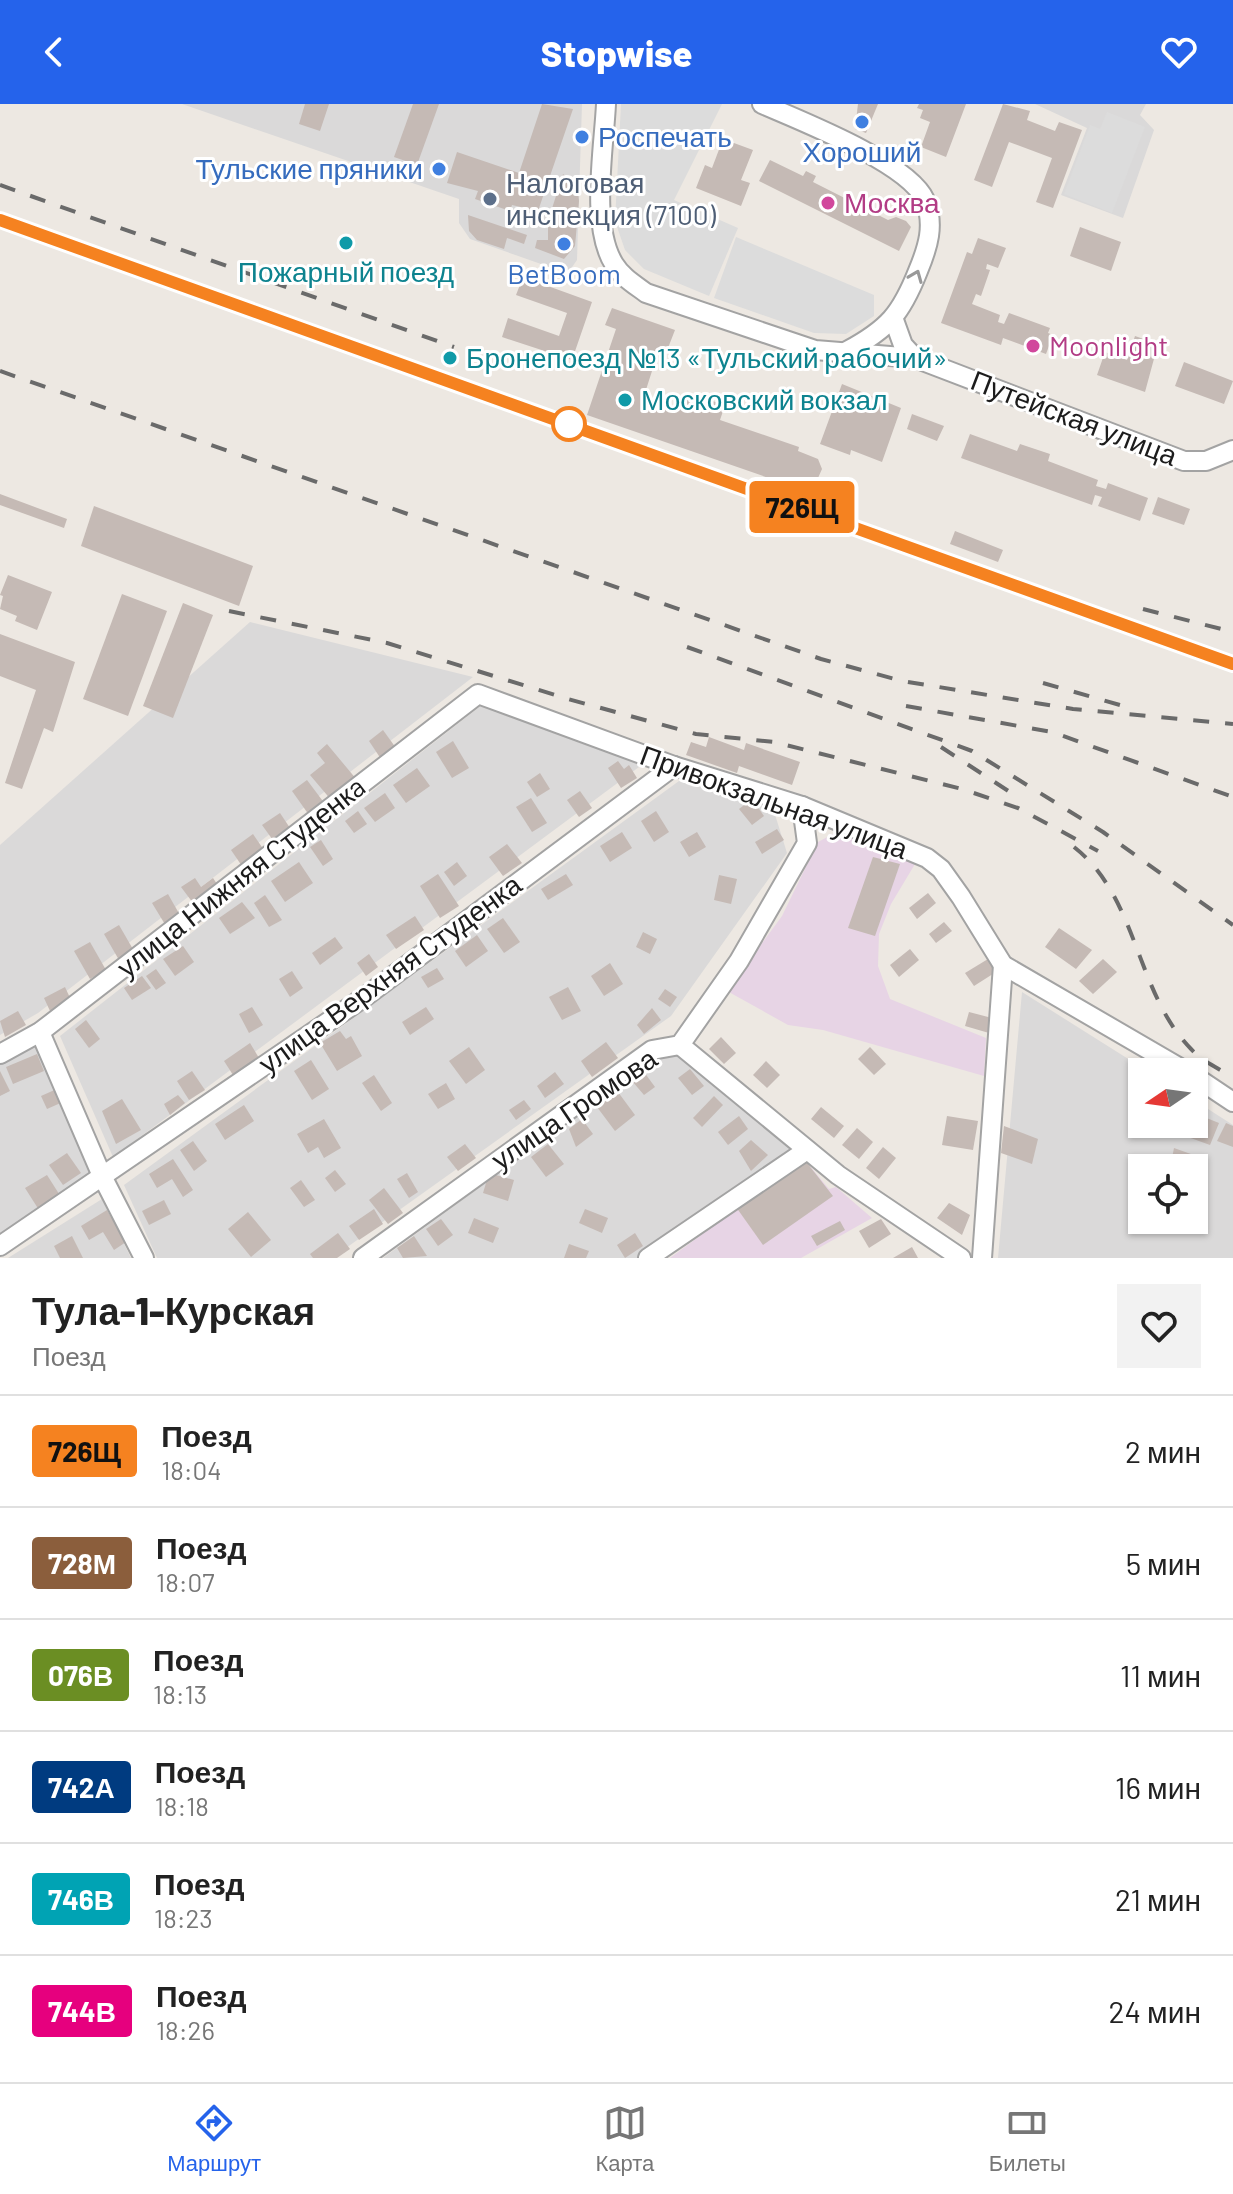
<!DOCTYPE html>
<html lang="ru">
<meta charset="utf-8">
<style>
body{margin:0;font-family:Barlow,sans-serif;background:#f2f2f2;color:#222;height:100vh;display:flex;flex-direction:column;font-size:30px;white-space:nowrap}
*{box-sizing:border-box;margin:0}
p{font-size:26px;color:#767676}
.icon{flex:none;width:44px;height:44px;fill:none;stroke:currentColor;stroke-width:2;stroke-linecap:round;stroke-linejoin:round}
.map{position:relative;height:1154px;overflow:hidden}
.details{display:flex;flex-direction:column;background:#fff;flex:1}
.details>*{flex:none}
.badge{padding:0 16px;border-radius:6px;font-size:28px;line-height:52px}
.needle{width:52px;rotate:257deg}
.tools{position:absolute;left:1128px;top:954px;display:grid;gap:16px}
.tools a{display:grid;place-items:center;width:80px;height:80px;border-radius:0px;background:#fff;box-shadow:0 2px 6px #0004;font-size:40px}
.map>.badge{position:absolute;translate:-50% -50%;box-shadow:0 0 0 4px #fff}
.round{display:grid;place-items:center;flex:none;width:84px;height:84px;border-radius:0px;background:#f2f2f2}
.overview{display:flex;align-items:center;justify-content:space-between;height:136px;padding:0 32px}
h1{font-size:38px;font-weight:800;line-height:60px}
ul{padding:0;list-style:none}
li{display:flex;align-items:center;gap:24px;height:112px;padding:0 32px;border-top:2px solid #e0e0e0}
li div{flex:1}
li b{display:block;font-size:30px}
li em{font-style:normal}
li .badge{min-width:88px;font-weight:700;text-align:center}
header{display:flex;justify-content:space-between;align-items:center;height:104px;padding:0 32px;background:#2563eb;color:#fff;font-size:36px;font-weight:800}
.tab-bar{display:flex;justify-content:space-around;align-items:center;height:112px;border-top:2px solid #e0e0e0;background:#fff;font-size:22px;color:#767676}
.tab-bar a{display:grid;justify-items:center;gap:4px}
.tab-bar .on{color:#2563eb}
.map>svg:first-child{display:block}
.residential{fill:#dad9d9;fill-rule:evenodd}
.industrial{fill:#e7d4e5}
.parking{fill:#dcdcdc}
.building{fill:#c5bab5}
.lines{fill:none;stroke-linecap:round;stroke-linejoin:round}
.minor-casing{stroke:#a3a3a3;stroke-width:22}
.minor{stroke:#fff;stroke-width:18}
.rail{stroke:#6a6a6a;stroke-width:4;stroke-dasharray:16 16;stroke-linecap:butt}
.oneway{stroke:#999}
.line-casing{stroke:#fff;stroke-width:18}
.line{stroke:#f58220;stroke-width:12}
.shop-dot{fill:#3f7fe0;stroke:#fff;stroke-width:3}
.service-dot{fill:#5c6f8a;stroke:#fff;stroke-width:3}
.hotel-dot{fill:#d1479c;stroke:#fff;stroke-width:3}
.culture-dot{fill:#0f9aa8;stroke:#fff;stroke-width:3}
.stop-dot{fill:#fff;stroke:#f58220;stroke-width:4}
.labels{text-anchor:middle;stroke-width:6;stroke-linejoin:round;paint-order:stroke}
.shop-label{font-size:28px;fill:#366cbe;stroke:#fff}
.service-label{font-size:28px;fill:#4e5e75;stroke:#fff;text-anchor:start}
.hotel-label{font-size:28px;fill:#b23c85;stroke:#fff;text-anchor:start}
.culture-label{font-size:28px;fill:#0d838f;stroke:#fff;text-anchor:start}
.street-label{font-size:28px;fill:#1c1c1c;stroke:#fff}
</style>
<header><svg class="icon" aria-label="back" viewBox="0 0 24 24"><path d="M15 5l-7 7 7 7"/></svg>Stopwise<svg class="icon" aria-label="heart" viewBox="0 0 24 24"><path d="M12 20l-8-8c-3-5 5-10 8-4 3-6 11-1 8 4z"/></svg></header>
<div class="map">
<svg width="1233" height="1154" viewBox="0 0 1233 1154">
<rect width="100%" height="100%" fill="#ede8e2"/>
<g class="residential">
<path d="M182,0H582L577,156L570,166H558L470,135L459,119V95Z"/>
<path d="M1035,0H1146L1140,11L1154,26L1123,114L1061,91L1087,24Z"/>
<path d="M250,518L473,573L38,909L0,931V741Z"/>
<path d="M497,589L662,646L113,1053L60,932Z"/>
<path d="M679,677L772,701L787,749L671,912L332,1154H157L124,1081Z"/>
<path d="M1022,888L1149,968H1142V1020H1194V996L1233,1021V1154H998ZM1142,1064H1194V1116H1142Z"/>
<path d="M678,938L793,1048L641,1154H383Z"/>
<path d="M35,939L90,1068L0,1133V958Z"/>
<path d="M102,1095L131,1154H8Z"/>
</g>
<g class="industrial">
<path d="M833,730L852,731L915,760L891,800L879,830L878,862L890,895L986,934L984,972L823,926L788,921L727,887L782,812L818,738Z"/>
<path d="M804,1055L829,1085L836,1083L872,1114L801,1154H670Z"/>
</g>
<g class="parking">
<path d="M621,0H722L674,96L738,124L709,192L644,165L625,146L615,117Z"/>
<path d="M1107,8L1145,23L1112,109L1064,90L1090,21L1100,25Z"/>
<path d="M736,133L874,191V212L846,230L814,229L714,194Z"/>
</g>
<g class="building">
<path d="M305,0H329L320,27L299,20Z"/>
<path d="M413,0H439L417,61L394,53Z"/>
<path d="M542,0L573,5L538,107L512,101L510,107L475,95L478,87L447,79L457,48L519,69Z"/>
<path d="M858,0H878L866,29L855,25Z"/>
<path d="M919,0H966L946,53L921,43L930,18L920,14L923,6L917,4Z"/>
<path d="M1003,0L1030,7L1027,16L1055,27L1059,18L1082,26L1053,104L1036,98L1052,54L1009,38L992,83L974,76Z"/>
<path d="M723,35L753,46L741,76L750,79L741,102L696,84L705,61L712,64Z"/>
<path d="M770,56L803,72L806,67L816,72L813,78L888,116L896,113L906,117L911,123L899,147L759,77Z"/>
<path d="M563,70L577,81L579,97L575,142L564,155L535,144L537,136H548V117Z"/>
<path d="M468,111L527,131L524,140L507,134L504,145L477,136L469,127Z"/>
<path d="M1080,123L1121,138L1111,167L1070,152Z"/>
<path d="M978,134L1006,144L998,164L987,160L986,165L990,166L981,192L976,190L972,200L1000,211L998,218L1004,220L1009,209L1050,224L1048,229L1053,231L1046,250L1003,234L1001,241L941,219L967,148L972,150Z"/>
<path d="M523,173L592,198L572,256L502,233L508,214L559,232L567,209L516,191Z"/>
<path d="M612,204L675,226L668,244L660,242L644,292L683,305L688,289L725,301L720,316L799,343L798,347L818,355L822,365L814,383L806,385L786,380L587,311L616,225L605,221Z"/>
<path d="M1135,232L1158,240L1145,288L1097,271L1105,248L1127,256Z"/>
<path d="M1184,258L1233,277L1224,300L1175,282Z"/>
<path d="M842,280L901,304L882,358L851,346L850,351L820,340Z"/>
<path d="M912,310L944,322L937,337L907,325Z"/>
<path d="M970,330L1017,347L1020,340L1050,350L1048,357L1098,376L1096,382L1106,385L1108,379L1148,394L1140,417L1098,402L1102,393L1095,391L1092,401L961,354Z"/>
<path d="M0,390L67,415L64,424L0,401Z"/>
<path d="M1158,393L1190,405L1184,421L1152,410Z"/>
<path d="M94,402L253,462L239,502L81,442Z"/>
<path d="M955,427L1003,446L998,458L950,440Z"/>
<path d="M8,471L52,488L37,526L15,517L17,512L0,505L3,492L0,491Z"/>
<path d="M122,490L167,507L128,612L83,595Z"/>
<path d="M183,499L213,511L173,614L143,602Z"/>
<path d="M0,530L75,558L53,628L44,624L22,685L5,679L36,586L0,572Z"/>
<path d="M383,626L396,644L381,655L369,637Z"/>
<path d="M709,633L744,646L746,639L800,658L792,681L739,662L737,669L686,651L691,638L706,643Z"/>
<path d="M453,637L469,664L452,674L436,648Z"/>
<path d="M327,640L357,676L332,697L310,671L325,659L317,649Z"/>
<path d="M618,657L624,665L629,661L637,674L621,684L608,664Z"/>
<path d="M417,664L430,682L406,699L393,681Z"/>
<path d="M540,669L550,685L537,693L527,678Z"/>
<path d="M307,676L325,700L309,711L292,687Z"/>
<path d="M580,687L592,704L579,713L567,696Z"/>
<path d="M385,689L395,704L375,718L364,704Z"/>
<path d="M531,694L547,719L532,728L516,703Z"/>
<path d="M752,695L764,712L752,721L739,705Z"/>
<path d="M358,707L367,720L354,729L345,717Z"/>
<path d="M656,707L669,728L654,738L641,717Z"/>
<path d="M280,709L292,727L275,739L262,721Z"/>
<path d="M777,725L784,736L762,750L755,738Z"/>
<path d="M622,728L632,744L610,758L600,742Z"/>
<path d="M697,728L706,743L689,753L680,738Z"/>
<path d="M253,730L266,749L244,765L231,746Z"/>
<path d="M321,736L333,755L323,762L310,743Z"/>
<path d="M507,740L522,759L503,772L489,753Z"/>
<path d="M873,753L900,760L875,832L848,824Z"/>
<path d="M299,758L313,779L285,798L271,777Z"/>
<path d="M457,758L467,772L454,782L444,768Z"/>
<path d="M438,770L459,802L440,814L420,782Z"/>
<path d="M566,770L573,781L548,796L541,785Z"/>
<path d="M719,771L737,775L731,800L714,796Z"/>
<path d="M195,774L201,783L213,774L221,786L196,803L181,783Z"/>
<path d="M928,789L936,799L917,815L909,804Z"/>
<path d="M168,790L181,813L166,822L152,799Z"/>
<path d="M265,791L282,816L269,823L254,799Z"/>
<path d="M242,798L255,814L230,830L219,814Z"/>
<path d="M415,812L424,826L396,845L386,831Z"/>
<path d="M503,814L520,838L504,849L487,825Z"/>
<path d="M944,818L952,827L936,839L929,830Z"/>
<path d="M119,821L134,847L119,856L104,830Z"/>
<path d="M1059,824L1092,846L1076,865L1045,843Z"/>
<path d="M643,828L657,835L650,850L636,843Z"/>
<path d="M477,831L488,847L466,863L455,847Z"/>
<path d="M335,833L343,844L320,861L312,849Z"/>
<path d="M90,838L106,866L90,875L74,847Z"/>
<path d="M183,842L194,858L175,872L163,855Z"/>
<path d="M910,845L919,856L899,873L890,861Z"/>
<path d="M369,850L378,863L366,872L357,859Z"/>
<path d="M988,855L996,868L974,882L965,869Z"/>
<path d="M1103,855L1117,868L1093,890L1079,877Z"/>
<path d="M610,859L623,880L604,892L591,872Z"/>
<path d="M437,864L444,875L428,884L421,873Z"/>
<path d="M156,865L166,879L156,886L146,872Z"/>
<path d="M292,867L303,884L290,893L279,875Z"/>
<path d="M142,872L151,884L132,896L124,884Z"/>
<path d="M65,883L71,896L50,907L44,894Z"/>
<path d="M568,883L581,907L562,916L549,893Z"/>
<path d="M665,885L677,893L670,903L658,895Z"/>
<path d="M252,903L263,921L249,929L239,910Z"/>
<path d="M426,903L434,915L410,931L402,918Z"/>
<path d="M652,904L661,916L644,930L637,921Z"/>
<path d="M18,907L26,921L5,933L0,917Z"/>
<path d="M969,908L992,914L989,929L965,922Z"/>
<path d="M86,916L100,935L89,944L75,925Z"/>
<path d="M340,927L346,935L351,932L362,952L337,967L320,939Z"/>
<path d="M721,933L736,949L724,960L709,945Z"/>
<path d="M606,938L618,954L592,973L581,957Z"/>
<path d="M250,939L259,954L233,971L224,957Z"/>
<path d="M469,943L485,966L466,980L449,957Z"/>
<path d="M870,943L886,960L874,971L858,955Z"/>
<path d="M37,950L44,967L13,980L6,963Z"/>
<path d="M311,956L329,985L312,996L294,967Z"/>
<path d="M766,957L780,971L767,984L753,971Z"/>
<path d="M690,965L704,982L692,991L678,974Z"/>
<path d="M0,967L10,987L0,992Z"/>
<path d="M192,967L205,986L189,996L177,977Z"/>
<path d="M555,968L564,980L545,994L537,982Z"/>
<path d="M644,968L655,983L644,991L632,977Z"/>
<path d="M374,971L392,999L381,1007L362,979Z"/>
<path d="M446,979L455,995L438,1005L428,990Z"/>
<path d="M59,984L65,997L47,1005L41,992Z"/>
<path d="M615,984L635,1011L615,1027L594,999Z"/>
<path d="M178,991L185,999L170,1011L164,1000Z"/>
<path d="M714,992L723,1001L702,1023L693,1014Z"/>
<path d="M122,995L141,1026L116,1040L102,1007Z"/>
<path d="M524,996L531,1005L516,1016L509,1006Z"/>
<path d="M244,1001L254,1017L225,1036L215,1020Z"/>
<path d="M821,1003L844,1022L834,1034L811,1015Z"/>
<path d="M1194,1009L1219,1019L1210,1041L1163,1024L1164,1020H1194Z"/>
<path d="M739,1012L748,1025L728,1041L718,1028Z"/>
<path d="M947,1012L978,1017L973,1046L942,1041Z"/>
<path d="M324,1015L341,1044L324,1054L318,1043L308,1049L297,1030Z"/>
<path d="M582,1015L593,1030L576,1043L569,1025Z"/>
<path d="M1226,1019L1233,1022V1043L1217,1037Z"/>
<path d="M1004,1022L1038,1035L1032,1060L1001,1049Z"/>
<path d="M857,1024L873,1038L859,1055L842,1041Z"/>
<path d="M751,1036L768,1051L751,1067L739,1047Z"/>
<path d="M193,1037L207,1057L194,1067L180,1046Z"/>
<path d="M465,1040L476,1054L458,1067L447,1053Z"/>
<path d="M548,1040L564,1060L546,1073L531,1053Z"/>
<path d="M883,1043L896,1054L879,1075L866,1064Z"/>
<path d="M1174,1044L1202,1054L1195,1081L1194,1064H1170Z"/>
<path d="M67,1049L81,1069L63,1081L49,1061Z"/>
<path d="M173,1055L193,1086L183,1093L172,1075L157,1084L149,1070Z"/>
<path d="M804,1055L833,1092L763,1141L736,1103Z"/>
<path d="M335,1066L346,1080L335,1088L325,1074Z"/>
<path d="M407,1069L418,1088L409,1094L397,1075Z"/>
<path d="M489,1069L514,1076L508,1097L483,1089Z"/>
<path d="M47,1071L61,1093L39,1106L25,1084Z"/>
<path d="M301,1076L315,1096L304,1103L290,1084Z"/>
<path d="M384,1084L403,1109L388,1120L369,1096Z"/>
<path d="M164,1096L171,1110L149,1121L142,1107Z"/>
<path d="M949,1099L970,1111L962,1131L937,1114Z"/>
<path d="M374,1105L383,1120L359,1136L349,1122Z"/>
<path d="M585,1105L608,1114L602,1129L579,1119Z"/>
<path d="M107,1106L126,1138L114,1146L103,1128L89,1136L81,1122Z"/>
<path d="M248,1108L271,1136L251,1153L228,1125Z"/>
<path d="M474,1114L499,1124L493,1139L468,1129Z"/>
<path d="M441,1115L453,1131L438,1142L426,1125Z"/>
<path d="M881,1115L891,1130L869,1144L859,1127Z"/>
<path d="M840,1117L845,1126L817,1142L811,1132Z"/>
<path d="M338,1129L350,1145L337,1154H313L310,1150Z"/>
<path d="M635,1129L643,1142L625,1154L617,1141Z"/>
<path d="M72,1132L83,1154H60L54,1142Z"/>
<path d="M414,1132L427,1152L403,1154L397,1144Z"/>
<path d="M569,1140L589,1147L586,1154H564Z"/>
<path d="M912,1143L918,1154H893Z"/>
</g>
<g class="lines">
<defs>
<g id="minor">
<path d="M606,0C604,44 590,122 614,160C622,173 634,180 646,189L815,246L915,254L1184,357H1206L1233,346"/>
<path d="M762,0C801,17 909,59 925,96C935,121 928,143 918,167C901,210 888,225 847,247"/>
<path d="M894,216L903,241L915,254"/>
<path d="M40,928L102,1072L144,1154"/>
<path d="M680,941L838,1071L961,1154"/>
<path d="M0,950L40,928L478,590L674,662L802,702L927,754L941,765L961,793L1003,861L1187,968"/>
<path d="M1194,972L1233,998"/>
<path d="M0,1142L366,892L674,662"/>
<path d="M363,1154L652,946L680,941L739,857L807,739L802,702"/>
<path d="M648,1154L807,1046"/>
<path d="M982,1154L1003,861"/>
</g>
</defs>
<use href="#minor" class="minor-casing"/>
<use href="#minor" class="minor"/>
<g class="rail">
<path d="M0,81L454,243"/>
<path d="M0,116L1233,560"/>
<path d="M0,267L821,555L902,577L1073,605L1233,620"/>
<path d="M1143,505L1233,528"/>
<path d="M229,507L387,539L568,595L696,630L774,638L962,685L1018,704L1098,747"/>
<path d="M687,543L972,647L1103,728L1233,821"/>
<path d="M1043,579L1120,601"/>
<path d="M906,602L1052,628L1233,693"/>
<path d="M941,643L1019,694"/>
<path d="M1074,743C1139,794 1135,889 1192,946C1202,957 1220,965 1233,974"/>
</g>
</g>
<defs><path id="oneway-chevron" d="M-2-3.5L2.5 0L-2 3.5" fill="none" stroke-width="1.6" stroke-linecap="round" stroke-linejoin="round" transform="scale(2)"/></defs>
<use class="oneway" href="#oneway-chevron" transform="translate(916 172) rotate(-68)"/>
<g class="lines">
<defs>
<path id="line" d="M0,116L1233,560"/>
</defs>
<use href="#line" class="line-casing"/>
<use href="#line" class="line"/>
</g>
<g class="shop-dot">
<circle cx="862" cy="18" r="8"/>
<circle cx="582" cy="33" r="8"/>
<circle cx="439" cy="65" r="8"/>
<circle cx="564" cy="140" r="8"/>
</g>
<circle class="service-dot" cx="490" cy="95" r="8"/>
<g class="hotel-dot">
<circle cx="828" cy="99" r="8"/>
<circle cx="1033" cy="242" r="8"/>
</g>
<g class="culture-dot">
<circle cx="346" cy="139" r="8"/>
<circle cx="450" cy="254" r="8"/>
<circle cx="625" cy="296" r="8"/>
</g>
<circle class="stop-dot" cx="569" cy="320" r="16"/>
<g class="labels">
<g class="shop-label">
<text x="598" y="43" text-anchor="start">Роспечать</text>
<text x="862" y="58">Хороший</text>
<text x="423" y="75" text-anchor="end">Тульские пряники</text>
<text x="564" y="180">BetBoom</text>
</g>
<g class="service-label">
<text x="506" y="89">Налоговая<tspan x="506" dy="32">инспекция (7100)</tspan></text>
</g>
<g class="hotel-label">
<text x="844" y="109">Москва</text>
<text x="1049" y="252">Moonlight</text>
</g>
<g class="culture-label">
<text x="346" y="178" text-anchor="middle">Пожарный поезд</text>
<text x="466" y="264">Бронепоезд №13 «Тульский рабочий»</text>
<text x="641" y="306">Московский вокзал</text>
</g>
<g class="street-label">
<text transform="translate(1074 314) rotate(21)" y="10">Путейская улица</text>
<text transform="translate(774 698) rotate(20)" y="10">Привокзальная улица</text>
<text transform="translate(241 773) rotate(-38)" y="10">улица Нижняя Cтуденкa</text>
<text transform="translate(390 870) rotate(-36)" y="10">улица Верхняя Cтуденка</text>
<text transform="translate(574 1005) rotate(-34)" y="10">улица Громова</text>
</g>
</g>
</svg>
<div class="tools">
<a><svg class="needle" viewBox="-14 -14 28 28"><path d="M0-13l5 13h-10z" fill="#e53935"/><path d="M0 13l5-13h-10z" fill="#767676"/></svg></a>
<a><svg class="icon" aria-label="locate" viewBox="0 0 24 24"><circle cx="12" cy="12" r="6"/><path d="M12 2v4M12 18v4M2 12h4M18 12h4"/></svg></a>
</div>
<b class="badge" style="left:802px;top:403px;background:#f58220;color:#111">726Щ</b>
</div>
<section class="details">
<div class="overview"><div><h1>Тула-1-Курская</h1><p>Поезд</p></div><a class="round"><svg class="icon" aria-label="heart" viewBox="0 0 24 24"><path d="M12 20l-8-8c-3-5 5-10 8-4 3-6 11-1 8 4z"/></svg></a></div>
<ul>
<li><span class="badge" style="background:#f58220;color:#111">726Щ</span><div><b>Поезд</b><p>18:04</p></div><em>2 мин</em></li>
<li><span class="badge" style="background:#8b5e3c;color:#fff">728М</span><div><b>Поезд</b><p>18:07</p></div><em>5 мин</em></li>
<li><span class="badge" style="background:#6b8e23;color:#fff">076В</span><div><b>Поезд</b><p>18:13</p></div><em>11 мин</em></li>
<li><span class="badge" style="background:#003b80;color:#fff">742А</span><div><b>Поезд</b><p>18:18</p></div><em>16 мин</em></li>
<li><span class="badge" style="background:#00a3b4;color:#fff">746В</span><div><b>Поезд</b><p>18:23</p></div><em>21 мин</em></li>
<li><span class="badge" style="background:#e6007e;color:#fff">744В</span><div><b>Поезд</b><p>18:26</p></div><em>24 мин</em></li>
</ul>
</section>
<nav class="tab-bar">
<a class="on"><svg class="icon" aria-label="directions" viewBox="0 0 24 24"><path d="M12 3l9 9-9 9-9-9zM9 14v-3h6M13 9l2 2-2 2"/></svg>Маршрут</a>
<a><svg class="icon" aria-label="map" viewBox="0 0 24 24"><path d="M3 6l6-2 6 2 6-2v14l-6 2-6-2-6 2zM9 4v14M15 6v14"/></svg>Карта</a>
<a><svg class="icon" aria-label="tickets" viewBox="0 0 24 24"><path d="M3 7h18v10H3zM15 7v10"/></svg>Билеты</a>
</nav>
